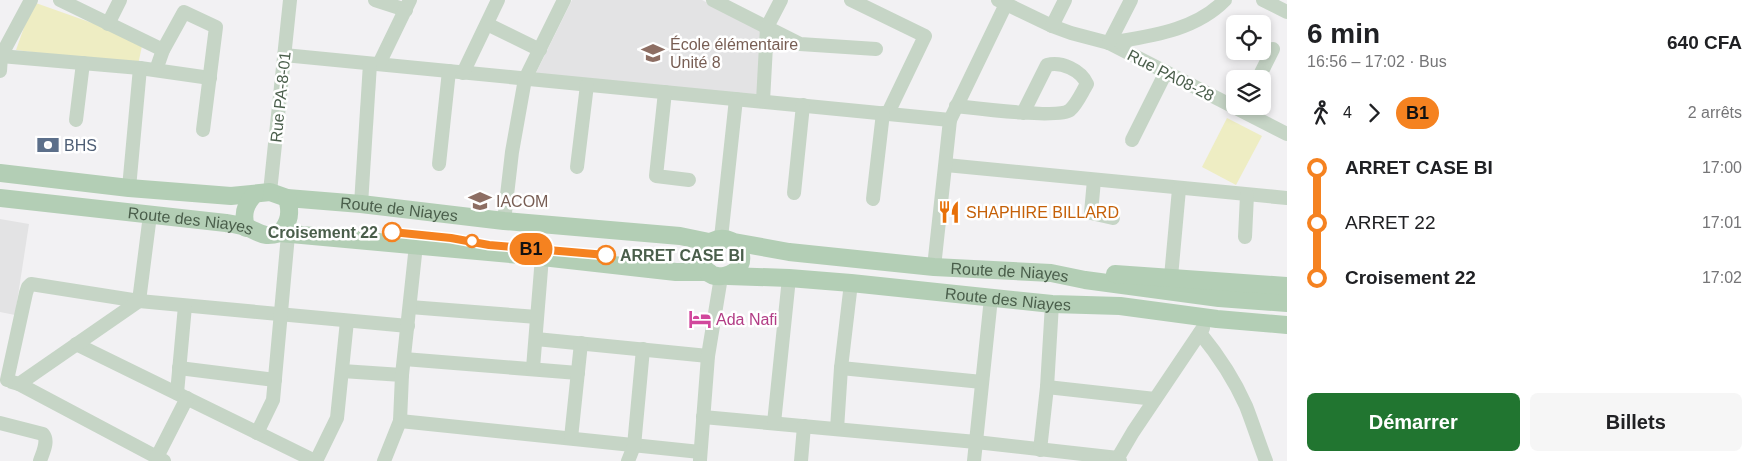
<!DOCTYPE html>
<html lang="fr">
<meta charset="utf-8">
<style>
body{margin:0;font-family:Helvetica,sans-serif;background:#f6f6f6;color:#202124;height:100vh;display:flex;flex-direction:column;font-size:19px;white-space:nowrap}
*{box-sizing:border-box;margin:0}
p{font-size:16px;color:#757577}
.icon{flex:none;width:28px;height:28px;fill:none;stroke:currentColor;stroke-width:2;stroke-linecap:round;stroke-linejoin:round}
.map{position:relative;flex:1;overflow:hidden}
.drawer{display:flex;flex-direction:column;background:#fff;width:475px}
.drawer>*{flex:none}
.badge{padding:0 10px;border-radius:16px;font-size:18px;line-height:32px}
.buttons{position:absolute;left:1226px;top:15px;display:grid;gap:10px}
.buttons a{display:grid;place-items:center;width:45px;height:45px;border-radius:8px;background:#fff;box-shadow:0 2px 8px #0003;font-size:25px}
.map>.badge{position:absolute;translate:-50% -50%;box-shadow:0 0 0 2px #fff}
.legs{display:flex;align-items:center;gap:8px;height:55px;padding:0 20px;font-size:16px}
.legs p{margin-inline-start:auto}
.summary{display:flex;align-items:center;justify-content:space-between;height:85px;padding:0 20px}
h1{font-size:28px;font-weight:700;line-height:38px}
.action{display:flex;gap:10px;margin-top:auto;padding:10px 20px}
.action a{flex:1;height:58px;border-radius:8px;background:#217530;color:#fff;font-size:20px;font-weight:700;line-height:58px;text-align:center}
.action a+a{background:#f6f6f6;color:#202124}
ul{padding:0 20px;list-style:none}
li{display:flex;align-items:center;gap:18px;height:55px;font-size:19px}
li i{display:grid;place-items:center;width:8px;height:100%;margin:0 6px;background:currentColor}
li i::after{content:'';width:12px;height:12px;margin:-6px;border:4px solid;border-radius:50%;background:#fff}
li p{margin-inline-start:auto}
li:first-child i{background:linear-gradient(#0000 50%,currentColor 0)}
li:last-child i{background:linear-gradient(currentColor 50%,#0000 0)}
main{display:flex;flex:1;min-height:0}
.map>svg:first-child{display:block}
.education{fill:#e3e3e4}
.green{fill:#eeedc3}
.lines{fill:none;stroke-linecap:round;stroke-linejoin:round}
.minor{stroke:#c6d5c6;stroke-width:14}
.major{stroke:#b3ceb5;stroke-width:18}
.line-1-casing{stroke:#fff;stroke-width:11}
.line-1{stroke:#f58220;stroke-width:8}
.stop-1-dot{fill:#fff;stroke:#f58220;stroke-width:2.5}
.labels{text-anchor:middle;stroke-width:5;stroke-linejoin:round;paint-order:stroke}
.education-label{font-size:16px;fill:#785e54;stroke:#fff;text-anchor:start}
.street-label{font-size:16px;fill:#4a5e4b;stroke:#fff}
.service-label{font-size:16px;fill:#4e5e75;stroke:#fff;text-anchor:start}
.food-label{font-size:16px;fill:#c56008;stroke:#fff;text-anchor:start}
.stop-label{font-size:16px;font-weight:bold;fill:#4a5e4b;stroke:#fff;text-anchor:end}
.hotel-label{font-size:16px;fill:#b23c85;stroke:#fff;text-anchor:start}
</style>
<main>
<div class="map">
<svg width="1287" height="461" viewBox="0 0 1287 461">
<rect width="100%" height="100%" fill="#f2f1f3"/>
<g class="education">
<path d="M572,0H702L762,31L760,95L535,75Z"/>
<path d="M0,219L29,224L15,315L0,312Z"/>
</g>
<g class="green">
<path d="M33,2L143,41L138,65L16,50Z"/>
<path d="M1227,118L1262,136L1236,185L1202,167Z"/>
</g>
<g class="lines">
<g class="minor">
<path d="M60,0L163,50"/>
<path d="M375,0L406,10"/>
<path d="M713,0L800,44L876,49"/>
<path d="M851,0L925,36L888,113"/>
<path d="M998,0L1052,26L1071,33L1109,43L1287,134"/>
<path d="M1263,0L1287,12"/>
<path d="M108,24L120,0"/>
<path d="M487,24L540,50"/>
<path d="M1052,26L1065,0"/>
<path d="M1109,43C1150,36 1195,31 1225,0"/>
<path d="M1109,43L1131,0"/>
<path d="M284,55L950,120"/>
<path d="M0,56L140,68L210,78"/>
<path d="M379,64L410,0"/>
<path d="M156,70L163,50L184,12L216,27L203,130"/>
<path d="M0,71L1,56L31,0"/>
<path d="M463,73L498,0"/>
<path d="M1258,79L1273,49"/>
<path d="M665,92L656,176L689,180"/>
<path d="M763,101L767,27L781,0"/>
<path d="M956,106C974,108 1060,119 1070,110C1077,104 1082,92 1087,84C1081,70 1061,61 1047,65L1023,113"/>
<path d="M76,120L83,63"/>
<path d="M1132,140L1166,72"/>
<path d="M439,164L449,71"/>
<path d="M946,165L1287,198"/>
<path d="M577,167L587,85"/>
<path d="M1094,180L1091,213L1113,218"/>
<path d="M129,188L140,68"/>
<path d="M270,192L290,0"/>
<path d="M794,193L803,105"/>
<path d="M873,199L883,113"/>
<path d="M361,204L370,64"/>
<path d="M504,221L512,152L525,79L564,0"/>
<path d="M1245,237L1247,195"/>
<path d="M721,238L736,99"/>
<path d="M934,267L950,120L1006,4"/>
<path d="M1171,277L1179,189"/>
<path d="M410,307L537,317"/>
<path d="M1200,333C1218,355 1234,379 1246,406C1253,424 1259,443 1266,461"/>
<path d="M536,339L708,356"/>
<path d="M76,344L315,461"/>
<path d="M404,359L578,373"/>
<path d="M179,368L275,380"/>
<path d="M533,368L542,257"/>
<path d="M841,368L982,382"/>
<path d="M342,371L402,375"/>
<path d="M7,380L26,293L28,287L31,284L139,301L408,326"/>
<path d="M12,382L19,384L164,461"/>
<path d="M19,384L139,301L150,215"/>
<path d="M1047,387L1155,399"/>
<path d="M177,393L185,306"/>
<path d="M703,417L976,442L1118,458L1120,461"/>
<path d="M400,421L700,452"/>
<path d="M0,423L43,434C49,441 43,452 40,461"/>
<path d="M774,423L789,278"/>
<path d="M837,429L841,368L851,283"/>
<path d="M257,433L273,400L288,235"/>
<path d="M571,438L581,343"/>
<path d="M1040,450L1047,387L1052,304"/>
<path d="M157,457L187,398"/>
<path d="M700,460L708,356L721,277"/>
<path d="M316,461L337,418L347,321"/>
<path d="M384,461L400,421L402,375L416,245"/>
<path d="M628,461L634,446L643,349"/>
<path d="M801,461L804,426"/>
<path d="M974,461L991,298"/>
<path d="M1116,461L1133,432L1203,328"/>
</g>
<g class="major">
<path id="s1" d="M0,173L129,188L231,196L270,192L287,198L361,204L504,221L680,236L709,242"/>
<path id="s2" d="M0,198L226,223C232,224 239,225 246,227C261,233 263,238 280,233L542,257L676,272H709"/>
<path d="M246,228C242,214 245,204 255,194"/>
<path d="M280,233C290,222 291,212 287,198"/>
<path id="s3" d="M734,242C764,279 689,293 704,248C713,238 722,236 734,242L789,252L934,267L1051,273L1085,280L1219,298L1287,303"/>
<path d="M1115,274L1287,286"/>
<path id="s4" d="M728,276L789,278L851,283L1052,304L1120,306L1217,319L1287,325"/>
</g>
</g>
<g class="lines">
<defs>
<path id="line-1" d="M392,232L451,238L489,245L606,255"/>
</defs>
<use href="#line-1" class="line-1-casing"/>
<use href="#line-1" class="line-1"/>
</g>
<defs>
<symbol id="school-bare" viewBox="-9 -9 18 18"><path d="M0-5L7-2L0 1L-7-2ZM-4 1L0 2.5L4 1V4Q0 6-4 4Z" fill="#8d6e63" stroke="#fff" stroke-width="2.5" paint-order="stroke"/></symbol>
<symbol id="bank-bare" viewBox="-9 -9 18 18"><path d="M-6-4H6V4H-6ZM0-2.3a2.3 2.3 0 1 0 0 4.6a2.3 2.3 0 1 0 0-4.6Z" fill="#5c6f8a" stroke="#fff" stroke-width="2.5" paint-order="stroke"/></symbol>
<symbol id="university-bare" viewBox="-9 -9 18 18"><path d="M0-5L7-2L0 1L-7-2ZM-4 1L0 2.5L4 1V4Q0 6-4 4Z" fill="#8d6e63" stroke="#fff" stroke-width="2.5" paint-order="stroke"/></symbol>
<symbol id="restaurant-bare" viewBox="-9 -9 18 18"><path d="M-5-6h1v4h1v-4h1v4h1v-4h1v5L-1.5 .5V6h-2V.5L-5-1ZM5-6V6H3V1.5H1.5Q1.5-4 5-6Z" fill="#e8710a" stroke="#fff" stroke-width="2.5" paint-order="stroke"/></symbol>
<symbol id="hotel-bare" viewBox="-9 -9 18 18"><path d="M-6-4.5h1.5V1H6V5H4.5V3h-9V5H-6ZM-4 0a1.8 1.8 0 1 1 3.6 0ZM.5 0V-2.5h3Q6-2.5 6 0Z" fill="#d1479c" stroke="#fff" stroke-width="2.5" paint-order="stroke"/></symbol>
</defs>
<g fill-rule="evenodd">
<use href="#school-bare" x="637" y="37" width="32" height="32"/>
<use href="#bank-bare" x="32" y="129" width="32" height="32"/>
<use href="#university-bare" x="464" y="185" width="32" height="32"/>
<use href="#restaurant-bare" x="933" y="196" width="32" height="32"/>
<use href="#hotel-bare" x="684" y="303" width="32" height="32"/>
</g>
<g class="stop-1-dot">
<circle cx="392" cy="232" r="9"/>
<circle cx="472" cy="241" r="6"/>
<circle cx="606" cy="255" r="9"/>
</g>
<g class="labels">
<g class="education-label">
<text x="670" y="50">École élémentaire<tspan x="670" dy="18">Unité 8</tspan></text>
<text x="496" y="207">IACOM</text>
</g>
<g class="street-label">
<text transform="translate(1171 75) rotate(27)" y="6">Rue PA08-28</text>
<text transform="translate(280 97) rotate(-84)" y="6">Rue PA-8-01</text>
<text dy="6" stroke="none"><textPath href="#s1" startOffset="402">Route de Niayes</textPath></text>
<text dy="6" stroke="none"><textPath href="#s2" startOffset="192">Route des Niayes</textPath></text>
<text dy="6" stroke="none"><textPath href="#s3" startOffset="399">Route de Niayes</textPath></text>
<text dy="6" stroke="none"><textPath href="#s4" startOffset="281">Route des Niayes</textPath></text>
</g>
<g class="service-label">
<text x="64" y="151">BHS</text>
</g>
<g class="food-label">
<text x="966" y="218">SHAPHIRE BILLARD</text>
</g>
<g class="stop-label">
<text x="378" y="238">Croisement 22</text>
<text x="620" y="261" text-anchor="start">ARRET CASE BI</text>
</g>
<g class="hotel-label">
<text x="716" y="325">Ada Nafi</text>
</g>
</g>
</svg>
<div class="buttons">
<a><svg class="icon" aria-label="locate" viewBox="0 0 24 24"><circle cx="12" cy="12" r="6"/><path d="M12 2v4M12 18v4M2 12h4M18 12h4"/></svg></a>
<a><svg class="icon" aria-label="layers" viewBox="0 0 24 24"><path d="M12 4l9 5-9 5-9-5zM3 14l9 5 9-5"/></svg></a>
</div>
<b class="badge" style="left:531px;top:249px;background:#f58220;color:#111">B1</b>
</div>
<section class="drawer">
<div class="summary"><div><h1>6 min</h1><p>16:56 – 17:02 · Bus</p></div><b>640 CFA</b></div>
<div class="legs"><svg class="icon" aria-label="walk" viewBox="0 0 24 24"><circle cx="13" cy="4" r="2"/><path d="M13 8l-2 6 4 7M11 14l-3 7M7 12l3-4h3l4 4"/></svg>4<svg class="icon" aria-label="forward" viewBox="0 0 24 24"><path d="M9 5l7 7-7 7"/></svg><b class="badge" style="background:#f58220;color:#111">B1</b><p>2 arrêts</p></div>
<ul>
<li><i style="color:#f58220"></i><b>ARRET CASE BI</b><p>17:00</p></li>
<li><i style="color:#f58220"></i><span>ARRET 22</span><p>17:01</p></li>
<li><i style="color:#f58220"></i><b>Croisement 22</b><p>17:02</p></li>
</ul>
<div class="action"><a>Démarrer</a><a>Billets</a></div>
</section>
</main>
